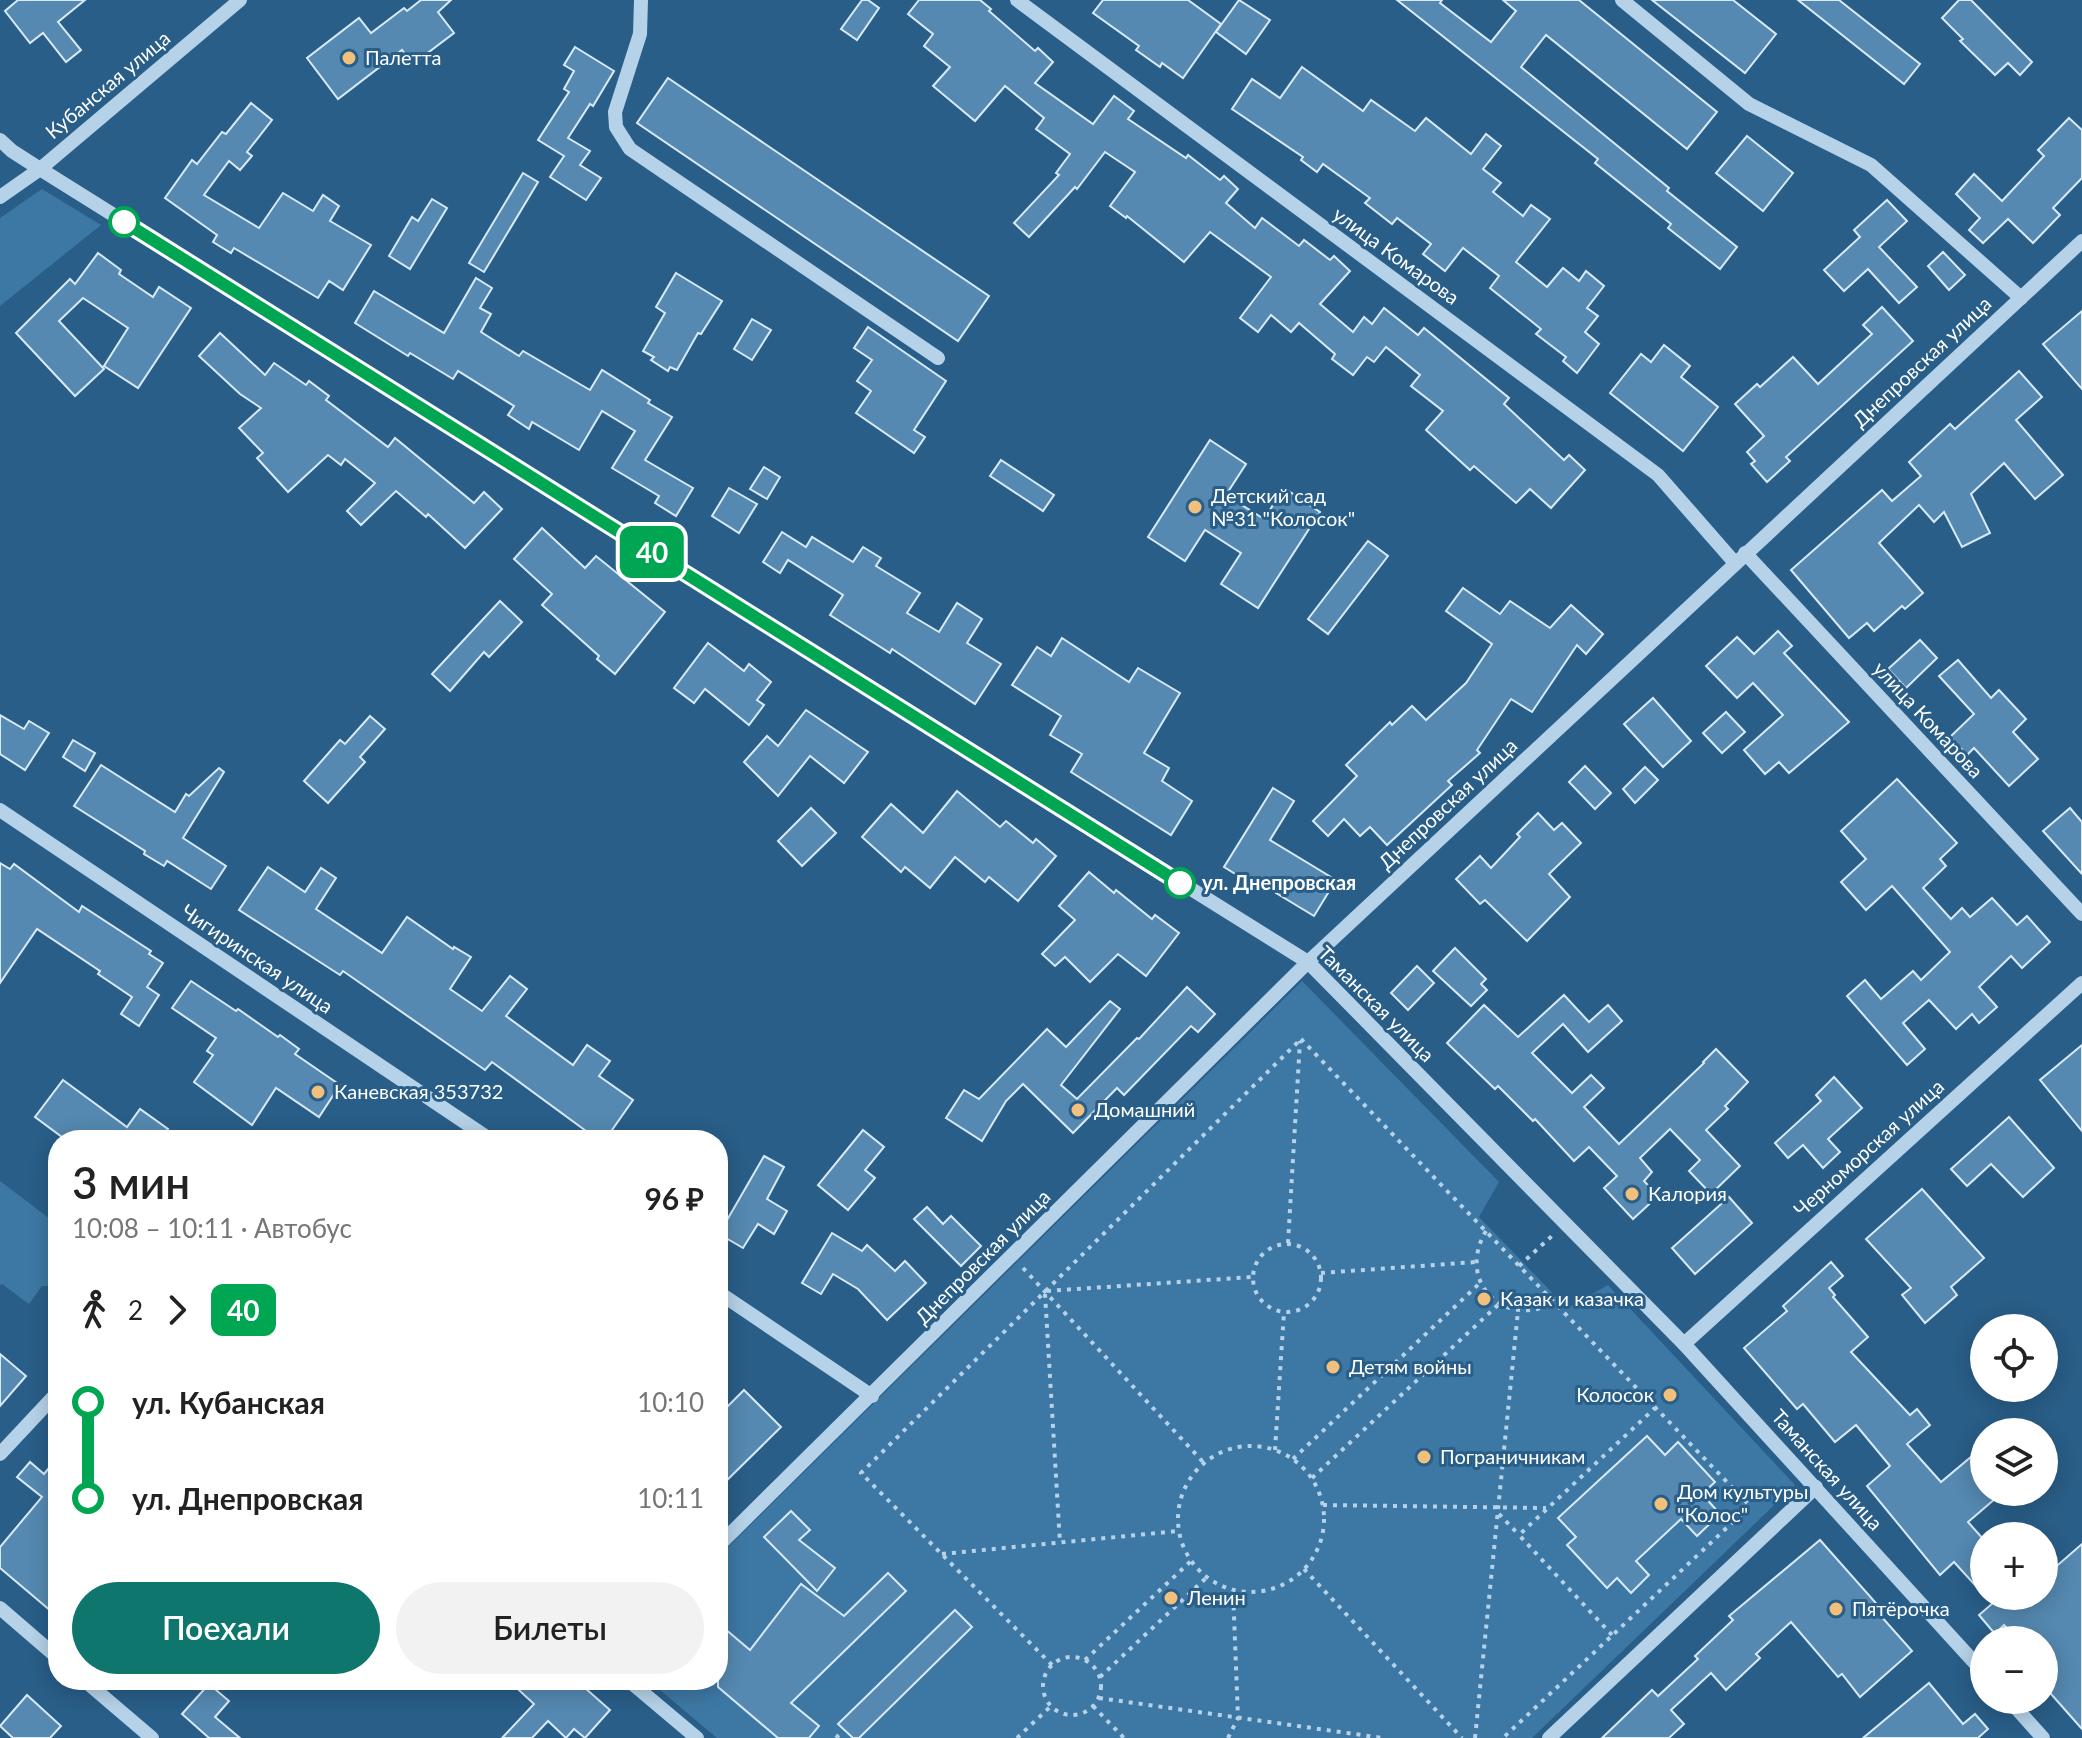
<!DOCTYPE html>
<html lang="ru">
<meta charset="utf-8">
<style>
body{margin:0;font-family:Lato,sans-serif;background:#f2f2f2;color:#222;height:100vh;display:flex;flex-direction:column;font-size:30px;white-space:nowrap}
*{box-sizing:border-box;margin:0}
p{font-size:26px;color:#767676}
.icon{flex:none;width:44px;height:44px;fill:none;stroke:currentColor;stroke-width:2;stroke-linecap:round;stroke-linejoin:round}
.map{position:relative;flex:1;overflow:hidden}
.sheet{position:absolute;left:48px;top:1130px;width:680px;height:560px;display:flex;flex-direction:column;background:#fff;border-radius:32px;box-shadow:0 4px 20px #0003}
.sheet>*{flex:none}
.badge{padding:0 16px;border-radius:12px;font-size:28px;line-height:52px}
.buttons{position:absolute;left:1970px;top:1314px;display:grid;gap:16px}
.buttons a{display:grid;place-items:center;width:88px;height:88px;border-radius:50%;background:#fff;box-shadow:0 4px 20px #0003;font-size:40px}
.map>.badge{position:absolute;translate:-50% -50%;box-shadow:0 0 0 4px #fff}
.legs{display:flex;align-items:center;gap:12px;height:88px;padding:0 24px;font-size:26px}
.legs p{margin-inline-start:auto}
.headline{display:flex;align-items:center;justify-content:space-between;height:136px;padding:0 24px}
h1{font-size:44px;font-weight:600;line-height:60px}
.primary-button{display:flex;gap:16px;margin-top:auto;padding:16px 24px}
.primary-button a{flex:1;height:92px;border-radius:48px;background:#0f766e;color:#fff;font-size:32px;font-weight:600;line-height:92px;text-align:center}
.primary-button a+a{background:#f2f2f2;color:#222}
ul{padding:0 24px;list-style:none}
li{display:flex;align-items:center;gap:28px;height:96px;font-size:30px}
li i{display:grid;place-items:center;width:12px;height:100%;margin:0 10px;background:currentColor}
li i::after{content:'';width:20px;height:20px;margin:-10px;border:6px solid;border-radius:50%;background:#fff}
li p{margin-inline-start:auto}
li:first-child i{background:linear-gradient(#0000 50%,currentColor 0)}
li:last-child i{background:linear-gradient(currentColor 50%,#0000 0)}
.map>svg:first-child{display:block}
.green{fill:#3d78a4}
.building{fill:#5589b1;stroke:#d9eaf7;stroke-width:2}
.lines{fill:none;stroke-linecap:round;stroke-linejoin:round}
.path{stroke:#b5d2e8;stroke-width:4;stroke-dasharray:4 6;stroke-linecap:butt}
.minor{stroke:#b5d2e8;stroke-width:14}
.line-1-casing{stroke:#fff;stroke-width:18}
.line-1{stroke:#00a651;stroke-width:12}
.poi-dot{fill:#f0c07c;stroke:#295e88;stroke-width:3}
.stop-1-dot{fill:#fff;stroke:#00a651;stroke-width:4}
.labels{text-anchor:middle;stroke-width:6;stroke-linejoin:round;paint-order:stroke}
.poi-label{font-size:20px;fill:#fff;stroke:#295e88;text-anchor:start}
.street-label{font-size:20px;fill:#fff;stroke:#295e88}
.stop-label{font-size:20px;font-weight:bold;fill:#fff;stroke:#295e88;text-anchor:start}
</style>
<div class="map">
<svg width="2082" height="1738" viewBox="0 0 2082 1738">
<rect width="100%" height="100%" fill="#295e88"/>
<g class="green">
<path d="M42,189L101,225L0,306V218Z"/>
<path d="M1302,981L1499,1182L1479,1217L1567,1308L1608,1285L1795,1485L1532,1738H717L648,1680H718V1557Z"/>
<path d="M0,1181L58,1225V1232L53,1237L58,1241V1286H42L29,1304L2,1284L0,1285Z"/>
</g>
<g class="building">
<path d="M18,0H85L58,22L81,50L66,62L43,33L30,43L5,11Z"/>
<path d="M421,0H451L438,12L454,33L413,64L402,50L338,99L307,58L359,18L371,33L404,8L407,11Z"/>
<path d="M862,0H868L879,8L857,40L841,29Z"/>
<path d="M919,0H980L991,9L989,11L1035,51L1038,48L1053,62L1035,83L1093,124L1114,96L1134,111L1128,119L1186,158L1188,155L1220,180L1224,176L1238,189L1226,203L1255,228L1262,218L1299,246L1304,240L1330,260L1334,256L1350,271L1320,304L1353,332L1364,317L1372,324L1384,308L1418,335L1424,328L1509,398L1504,404L1564,460L1569,455L1585,470L1551,508L1530,489L1516,503L1474,466L1470,470L1426,430L1443,411L1411,386L1420,375L1386,347L1374,362L1367,357L1353,375L1332,359L1335,354L1299,323L1291,332L1271,315L1258,332L1240,318L1271,277L1210,232L1184,262L1127,216L1126,218L1110,206L1135,172L1105,152L1077,189L1075,187L1029,237L1014,223L1059,175L1056,173L1070,154L1036,129L1044,118L1005,86L975,121L933,86L950,67L924,46L933,34L908,14Z"/>
<path d="M1103,0H1188L1221,24L1183,78L1162,63L1160,67L1136,50L1139,46L1093,13Z"/>
<path d="M1239,0L1270,20L1246,54L1216,32Z"/>
<path d="M1397,0H1442L1440,3L1491,42L1516,11L1503,0H1579L1717,112L1687,149L1546,35L1521,67L1669,188L1667,191L1737,247L1720,269L1668,228L1671,224L1595,163L1598,159Z"/>
<path d="M1652,0H1733L1776,34L1745,73Z"/>
<path d="M1798,0H1839L1920,64L1904,84Z"/>
<path d="M1959,0H1971L2032,62L2020,75L2008,63L1995,75L1960,41L1963,39L1942,18Z"/>
<path d="M575,47L614,71L593,106L590,104L568,138L590,151L580,165L601,178L586,200L550,177L564,156L538,140L569,92L564,89L574,71L564,65Z"/>
<path d="M1302,67L1363,111L1371,100L1415,131L1426,118L1471,154L1486,134L1501,146L1483,169L1501,183L1493,192L1523,216L1531,205L1550,219L1516,262L1547,287L1563,268L1579,281L1586,271L1604,286L1587,308L1598,316L1585,332L1599,344L1577,373L1563,361L1566,357L1536,334L1541,329L1490,288L1499,276L1463,248L1445,271L1423,254L1431,244L1397,218L1392,224L1365,203L1370,198L1323,164L1317,172L1301,160L1303,157L1232,109L1252,79L1280,98Z"/>
<path d="M668,78L989,296L958,341L637,123Z"/>
<path d="M251,103L272,120L247,152L252,156L240,170L229,161L204,195L259,228L283,193L313,211L323,195L339,206L330,221L371,245L343,290L329,281L318,298L234,248L231,253L213,242L217,235L165,198L192,160L197,164L222,132L226,134Z"/>
<path d="M2069,118L2082,130V178L2053,208L2060,215L2033,243L2008,219L1983,243L1969,230L1980,218L1956,194L1974,174L2002,201L2044,156L2038,150Z"/>
<path d="M1747,136L1793,173L1763,211L1716,173Z"/>
<path d="M523,173L538,182L484,272L469,263Z"/>
<path d="M432,199L447,208L410,269L389,256L412,217L418,221Z"/>
<path d="M1887,200L1907,221L1879,247L1917,287L1899,303L1868,269L1844,291L1824,270L1860,237L1854,230Z"/>
<path d="M1943,252L1965,275L1949,290L1928,266Z"/>
<path d="M98,253L121,270L119,274L153,297L159,287L191,308L138,388L104,366L128,328L83,298L59,321L104,369L75,396L16,333L70,279L75,284Z"/>
<path d="M676,273L722,301L701,334L698,333L677,370L670,367L668,371L651,360L654,357L643,351L665,313L656,307Z"/>
<path d="M476,278L492,288L480,308L491,314L481,332L519,356L523,351L590,390L602,370L650,400L648,403L672,417L645,460L693,488L676,516L655,503L659,496L612,468L635,431L602,411L579,450L532,422L529,429L508,415L514,406L458,371L453,379L410,353L408,356L355,323L374,291L444,333Z"/>
<path d="M1882,307L1913,341L1786,457L1790,461L1767,482L1751,464L1755,461L1747,452L1764,436L1735,404L1757,384L1760,387L1793,357L1818,384L1872,334L1863,325Z"/>
<path d="M2082,311V389L2043,344Z"/>
<path d="M752,319L771,330L752,360L734,349Z"/>
<path d="M868,327L946,381L914,430L925,437L914,453L856,413L871,391L857,381L872,360L854,348Z"/>
<path d="M220,333L265,375L274,363L306,385L309,381L329,396L326,400L388,447L395,438L474,503L484,492L502,509L465,548L428,514L426,517L396,491L361,525L347,511L375,483L345,459L341,465L328,455L288,492L257,458L263,453L239,428L261,408L240,394L199,356Z"/>
<path d="M1664,345L1690,366L1681,377L1718,407L1683,451L1610,393L1641,354L1651,362Z"/>
<path d="M2019,371L2042,397L2016,420L2063,475L2035,499L2004,463L1971,494L1990,533L1962,547L1944,512L1934,522L1919,505L1879,543L1923,593L1905,609L1902,606L1874,631L1867,623L1849,638L1791,570L1882,490L1892,501L1921,476L1909,462L1950,424L1955,429Z"/>
<path d="M1210,440L1246,464L1226,495L1264,519L1284,488L1320,512L1258,608L1221,584L1241,553L1205,530L1185,561L1148,537Z"/>
<path d="M1001,460L1054,495L1043,511L990,476Z"/>
<path d="M764,467L780,477L767,499L750,489Z"/>
<path d="M729,488L757,504L739,533L712,516Z"/>
<path d="M542,528L585,568L596,556L665,612L615,674L597,659L599,656L542,605L552,594L514,559Z"/>
<path d="M782,532L806,547L812,537L853,562L863,547L881,558L876,566L920,593L907,613L939,632L957,603L982,619L967,643L1001,664L975,704L892,649L890,653L830,615L843,595L788,560L780,573L763,562Z"/>
<path d="M1368,541L1388,556L1328,634L1308,619Z"/>
<path d="M1463,588L1500,614L1510,601L1550,628L1571,605L1603,634L1586,654L1577,645L1532,712L1511,699L1477,750L1480,753L1448,781L1452,785L1387,845L1370,827L1360,836L1344,819L1328,836L1313,821L1357,776L1346,765L1390,722L1392,725L1412,706L1426,720L1466,683L1492,644L1446,611Z"/>
<path d="M500,601L522,622L489,657L484,652L450,691L432,674Z"/>
<path d="M1778,631L1792,646L1784,653L1849,722L1789,773L1779,762L1765,774L1744,750L1783,715L1753,683L1737,698L1706,666L1737,637L1754,654Z"/>
<path d="M1062,638L1129,682L1138,668L1180,693L1144,753L1169,768L1162,781L1192,801L1171,835L1071,772L1082,754L1050,735L1061,716L1012,685L1037,647L1051,656Z"/>
<path d="M1920,640L1937,658L1906,688L1888,669Z"/>
<path d="M708,643L744,671L749,664L771,682L757,700L764,705L749,725L705,689L694,703L674,688Z"/>
<path d="M1958,660L1991,698L1999,690L2026,719L2013,732L2038,759L2009,786L1974,748L1967,755L1950,737L1974,714L1939,676Z"/>
<path d="M1653,698L1691,741L1663,767L1624,724Z"/>
<path d="M806,710L868,752L844,783L810,756L778,796L744,762L767,736L778,746Z"/>
<path d="M1726,712L1745,732L1722,753L1703,733Z"/>
<path d="M0,715L24,729L29,721L49,733L25,770L0,754Z"/>
<path d="M370,716L385,729L360,757L365,762L328,803L304,781L340,740L345,744Z"/>
<path d="M73,740L95,753L85,771L63,757Z"/>
<path d="M101,765L175,812L186,794L189,796L219,768L224,772L183,838L226,866L211,889L167,861L164,866L144,854L145,851L74,806Z"/>
<path d="M1585,766L1611,793L1595,809L1569,782Z"/>
<path d="M1645,767L1658,780L1635,803L1623,789Z"/>
<path d="M1897,779L1957,843L1940,859L1946,866L1923,888L1951,919L1962,908L1970,917L1992,898L2017,925L2027,916L2050,942L2022,968L2011,956L1979,987L1997,1007L1979,1023L1972,1014L1956,1029L1929,1000L1903,1023L1925,1049L1907,1065L1847,996L1865,980L1881,999L1913,971L1921,980L1950,952L1892,886L1866,910L1841,882L1866,859L1841,831Z"/>
<path d="M1273,788L1294,801L1270,840L1336,880L1314,916L1248,876L1245,880L1224,867Z"/>
<path d="M957,791L1000,827L1006,821L1033,843L1036,839L1056,856L1018,901L989,877L985,882L955,857L930,888L905,867L901,872L862,837L891,804L923,833Z"/>
<path d="M811,808L836,833L802,866L778,841Z"/>
<path d="M2070,808L2082,822V874L2043,831Z"/>
<path d="M1538,813L1554,830L1562,823L1581,843L1549,874L1570,897L1527,941L1485,900L1480,904L1456,879L1480,856L1491,868L1520,837L1517,834Z"/>
<path d="M0,863L10,869L14,864L79,912L82,906L151,951L149,954L163,963L147,987L159,995L139,1026L121,1014L132,997L98,974L100,971L37,929L0,983Z"/>
<path d="M268,867L305,892L321,868L336,878L316,909L382,953L407,917L453,949L454,947L471,957L450,989L482,1011L510,976L527,989L506,1016L573,1065L587,1045L610,1061L599,1076L633,1100L605,1140H580L586,1131L492,1062L485,1070L343,971L340,975L239,910Z"/>
<path d="M1089,872L1114,893L1116,890L1152,919L1155,915L1179,933L1146,976L1118,954L1090,982L1065,957L1055,966L1042,954L1075,920L1059,906Z"/>
<path d="M1455,948L1486,979L1481,984L1487,990L1471,1006L1433,971Z"/>
<path d="M1417,966L1434,983L1408,1010L1391,993Z"/>
<path d="M191,981L236,1011L238,1009L278,1037L280,1035L299,1049L295,1054L340,1085L319,1117L276,1088L252,1125L194,1082L213,1055L207,1051L216,1038L172,1008Z"/>
<path d="M1187,987L1215,1014L1198,1032L1191,1026L1124,1095L1117,1088L1073,1133L1023,1084L1006,1101L982,1141L946,1118L964,1090L979,1099L1047,1029L1066,1047L1110,1001L1120,1009L1061,1085L1077,1099L1137,1038L1139,1039Z"/>
<path d="M1564,995L1589,1022L1608,1005L1622,1021L1588,1052L1563,1024L1532,1053L1572,1093L1591,1075L1604,1088L1584,1107L1619,1144L1704,1063L1703,1062L1716,1049L1748,1082L1725,1106L1728,1109L1706,1130L1740,1166L1711,1194L1689,1171L1700,1160L1670,1129L1640,1158L1652,1172L1644,1181L1658,1196L1633,1219L1604,1188L1617,1176L1589,1147L1574,1161L1535,1119L1533,1121L1498,1086L1495,1089L1447,1043L1484,1005L1518,1037Z"/>
<path d="M2082,1045V1131L2040,1080Z"/>
<path d="M1834,1077L1862,1108L1828,1139L1840,1152L1823,1168L1803,1145L1788,1158L1775,1143L1821,1101L1816,1095Z"/>
<path d="M63,1080L127,1127L140,1109L168,1129L160,1140H66L35,1117Z"/>
<path d="M2009,1117L2054,1168L2023,1197L1991,1164L1967,1186L1951,1169Z"/>
<path d="M863,1130L884,1147L865,1170L875,1178L848,1210L818,1185Z"/>
<path d="M764,1156L784,1167L767,1199L787,1211L774,1234L758,1224L743,1248L719,1234Z"/>
<path d="M1922,1189L1984,1258L1951,1287L1957,1295L1925,1323L1902,1295L1911,1288L1866,1239Z"/>
<path d="M1729,1197L1752,1223L1695,1274L1672,1248Z"/>
<path d="M927,1207L943,1224L951,1216L981,1246L961,1266L914,1219Z"/>
<path d="M832,1233L862,1251L867,1245L895,1271L905,1261L926,1283L887,1320L858,1289L833,1274L821,1294L802,1283Z"/>
<path d="M1831,1262L1843,1276L1829,1288L1835,1295L1833,1297L1868,1337L1851,1352L1910,1415L1917,1409L1930,1425L1907,1444L1941,1482L1984,1446V1492H2003L1968,1522L1984,1540V1595L1954,1562L1940,1575L1867,1486L1890,1466L1856,1425L1835,1442L1803,1404L1797,1409L1744,1348L1787,1311L1783,1306Z"/>
<path d="M0,1354L26,1376L0,1406Z"/>
<path d="M744,1390L781,1427L718,1489V1416Z"/>
<path d="M1647,1436L1665,1455L1678,1442L1715,1482L1702,1494L1720,1514L1697,1536L1681,1519L1636,1561L1649,1575L1631,1593L1617,1578L1607,1588L1567,1545L1576,1537L1558,1518Z"/>
<path d="M58,1457V1617L0,1568V1547L42,1497L17,1477L30,1462L44,1474Z"/>
<path d="M791,1511L810,1530L799,1540L835,1568L817,1591L764,1537Z"/>
<path d="M1820,1540L1883,1611L1879,1614L1912,1651L1860,1697L1842,1674L1838,1677L1791,1622L1756,1654L1760,1658L1726,1690L1711,1673L1671,1710L1684,1724L1669,1738H1602L1652,1690L1658,1696L1698,1659L1695,1656L1733,1620L1729,1616Z"/>
<path d="M2082,1544V1729L2044,1686V1640H2018L2004,1625L1995,1634L1979,1615L2001,1596H2044V1577Z"/>
<path d="M888,1573L906,1591L791,1703L819,1726L809,1738H778L718,1687V1623L750,1650L801,1584L844,1616Z"/>
<path d="M955,1610L972,1627L859,1738H853L838,1724Z"/>
<path d="M508,1680H576L610,1710L585,1738L574,1729L566,1738L548,1721L532,1738H502L534,1704Z"/>
<path d="M1929,1683L1963,1724L1975,1714L1988,1729L1978,1738H1863Z"/>
<path d="M209,1684L229,1701L215,1717L240,1738H209L182,1714Z"/>
<path d="M27,1695L61,1726L50,1738H13L0,1726Z"/>
</g>
<g class="lines">
<g class="path">
<path d="M1301,1039L1750,1506L1503,1738"/>
<path d="M1486,1231C1456,1281 1503,1329 1554,1303"/>
<path d="M1288,1243L1300,1041"/>
<circle cx="1287" cy="1278" r="34"/>
<path d="M1519,1266L1553,1235"/>
<path d="M1023,1268L1204,1463"/>
<path d="M1321,1273L1476,1262"/>
<path d="M1047,1291L1252,1277"/>
<path d="M1045,1294L1060,1543"/>
<circle cx="1251" cy="1519" r="73"/>
<path d="M1275,1450L1284,1312"/>
<path d="M1293,1459L1480,1283"/>
<path d="M1312,1478L1499,1304"/>
<path d="M1323,1505L1546,1508"/>
<path d="M1499,1514L1519,1535"/>
<path d="M942,1554L1178,1531"/>
<path d="M1304,1569L1462,1738"/>
<path d="M1612,1635L1519,1535L1655,1408"/>
<circle cx="1072" cy="1686" r="29"/>
<path d="M1085,1660L1191,1561"/>
<path d="M1052,1665L861,1473L1301,1039"/>
<path d="M1100,1677L1206,1578"/>
<path d="M1099,1698L1383,1738"/>
<path d="M1093,1706L1124,1738"/>
<path d="M836,1735L839,1738"/>
<path d="M1017,1738L1051,1706"/>
<path d="M1228,1738L1238,1718L1233,1590"/>
<path d="M1475,1738L1518,1311"/>
</g>
<g class="minor">
<path d="M641,0L640,34L615,112L616,127L630,149L938,358"/>
<path d="M1017,0L1658,475L1735,563"/>
<path d="M1622,0L1749,104L1871,165L2021,298"/>
<path d="M0,140L12,151L40,169L1308,962L1684,1344L1984,1673"/>
<path d="M0,197L40,169L240,0"/>
<path d="M1745,553L2082,914"/>
<path d="M0,810L491,1140"/>
<path d="M718,1292L872,1396"/>
<path d="M1684,1344L2082,983"/>
<path d="M0,1454L58,1392"/>
<path d="M718,1546L1308,962L2082,241"/>
<path d="M0,1608L58,1658"/>
<path d="M84,1680L152,1738"/>
<path d="M628,1680L697,1738"/>
<path d="M2009,1700L2043,1738"/>
<path d="M1549,1738L1816,1487"/>
</g>
</g>
<g class="lines">
<defs>
<path id="line-1" d="M124,222L1180,883"/>
</defs>
<use href="#line-1" class="line-1-casing"/>
<use href="#line-1" class="line-1"/>
</g>
<g class="poi-dot">
<circle cx="349" cy="58" r="8"/>
<circle cx="1195" cy="507" r="8"/>
<circle cx="318" cy="1092" r="8"/>
<circle cx="1078" cy="1110" r="8"/>
<circle cx="1632" cy="1194" r="8"/>
<circle cx="1484" cy="1299" r="8"/>
<circle cx="1333" cy="1367" r="8"/>
<circle cx="1670" cy="1395" r="8"/>
<circle cx="1424" cy="1457" r="8"/>
<circle cx="1661" cy="1504" r="8"/>
<circle cx="1171" cy="1598" r="8"/>
<circle cx="1836" cy="1609" r="8"/>
</g>
<g class="stop-1-dot">
<circle cx="124" cy="222" r="14"/>
<circle cx="1180" cy="883" r="14"/>
</g>
<g class="labels">
<g class="poi-label">
<text x="365" y="65">Палетта</text>
<text x="1211" y="503">Детский сад<tspan x="1211" dy="23">№31 "Колосок"</tspan></text>
<text x="334" y="1099">Каневская 353732</text>
<text x="1094" y="1117">Домашний</text>
<text x="1648" y="1201">Калория</text>
<text x="1500" y="1306">Казак и казачка</text>
<text x="1349" y="1374">Детям войны</text>
<text x="1654" y="1402" text-anchor="end">Колосок</text>
<text x="1440" y="1464">Пограничникам</text>
<text x="1677" y="1499">Дом культуры<tspan x="1677" dy="23">"Колос"</tspan></text>
<text x="1187" y="1605">Ленин</text>
<text x="1852" y="1616">Пятёрочка</text>
</g>
<g class="street-label">
<text transform="translate(108 85) rotate(-40)" y="7">Кубанская улица</text>
<text transform="translate(1396 256) rotate(36)" y="7">улица Комарова</text>
<text transform="translate(1922 362) rotate(-43)" y="7">Днепровская улица</text>
<text transform="translate(1928 720) rotate(47)" y="7">улица Комарова</text>
<text transform="translate(1448 804) rotate(-43)" y="7">Днепровская улица</text>
<text transform="translate(257 959) rotate(34)" y="7">Чигиринская улица</text>
<text transform="translate(1376 1004) rotate(45)" y="7">Таманская улица</text>
<text transform="translate(1869 1148) rotate(-42)" y="7">Черноморская улица</text>
<text transform="translate(983 1257) rotate(-45)" y="7">Днепровская улица</text>
<text transform="translate(1827 1470) rotate(48)" y="7">Таманская улица</text>
</g>
<g class="stop-label">
<text x="1202" y="890">ул. Днепровская</text>
</g>
</g>
</svg>
<div class="buttons">
<a><svg class="icon" aria-label="locate" viewBox="0 0 24 24"><circle cx="12" cy="12" r="6"/><path d="M12 2v4M12 18v4M2 12h4M18 12h4"/></svg></a>
<a><svg class="icon" aria-label="layers" viewBox="0 0 24 24"><path d="M12 4l9 5-9 5-9-5zM3 14l9 5 9-5"/></svg></a>
<a>+</a>
<a>−</a>
</div>
<b class="badge" style="left:652px;top:552px;background:#00a651;color:#fff">40</b>
<section class="sheet">
<div class="headline"><div><h1>3 мин</h1><p>10:08 – 10:11 · Автобус</p></div><b>96 ₽</b></div>
<div class="legs"><svg class="icon" aria-label="walk" viewBox="0 0 24 24"><circle cx="13" cy="4" r="2"/><path d="M13 8l-2 6 4 7M11 14l-3 7M7 12l3-4h3l4 4"/></svg>2<svg class="icon" aria-label="forward" viewBox="0 0 24 24"><path d="M9 5l7 7-7 7"/></svg><b class="badge" style="background:#00a651;color:#fff">40</b></div>
<ul>
<li><i style="color:#00a651"></i><b>ул. Кубанская</b><p>10:10</p></li>
<li><i style="color:#00a651"></i><b>ул. Днепровская</b><p>10:11</p></li>
</ul>
<div class="primary-button"><a>Поехали</a><a>Билеты</a></div>
</section>
</div>
